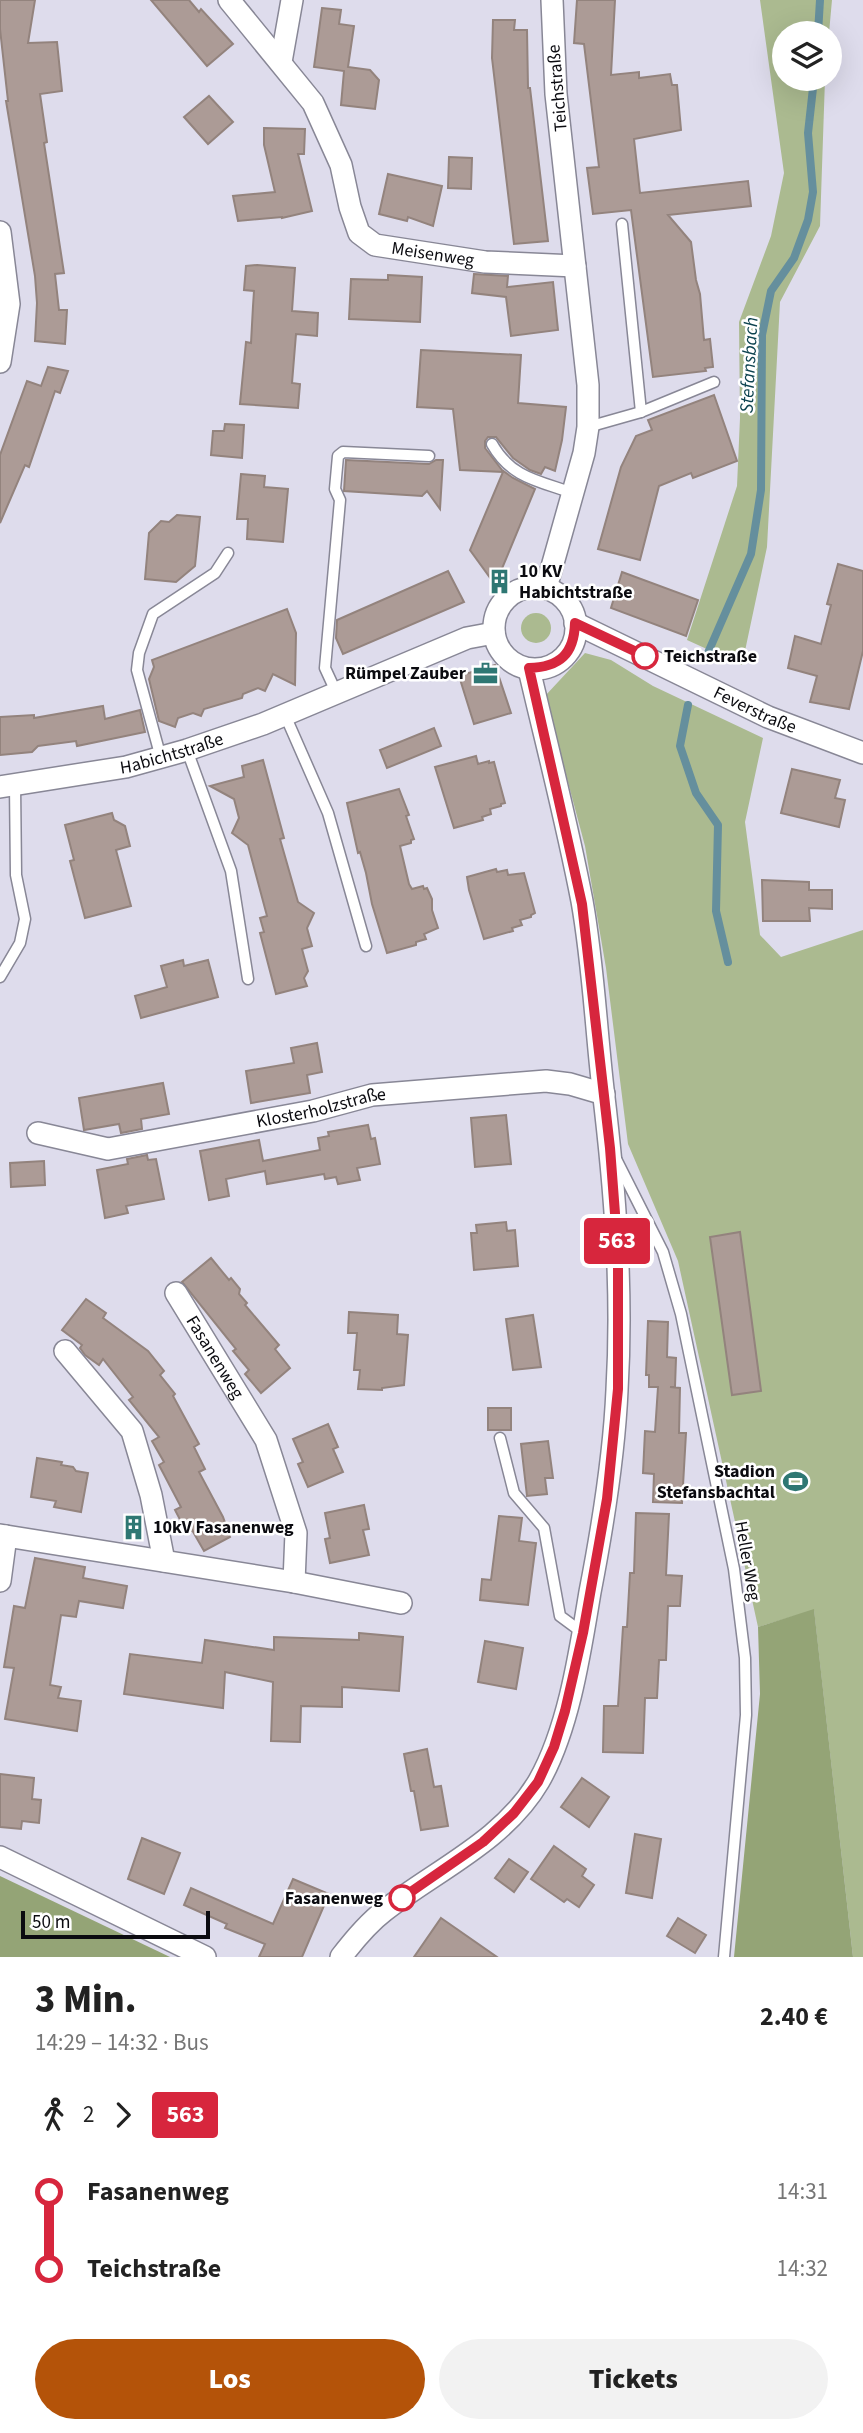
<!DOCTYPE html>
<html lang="de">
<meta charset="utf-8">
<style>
body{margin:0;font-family:"Source Sans 3",sans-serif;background:#f2f2f2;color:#222;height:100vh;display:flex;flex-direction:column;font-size:26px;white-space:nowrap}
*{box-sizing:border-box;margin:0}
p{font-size:23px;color:#767676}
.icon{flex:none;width:38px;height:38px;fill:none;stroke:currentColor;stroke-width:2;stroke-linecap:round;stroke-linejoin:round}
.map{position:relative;height:1957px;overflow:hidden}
.details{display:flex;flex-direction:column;background:#fff;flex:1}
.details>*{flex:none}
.badge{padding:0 14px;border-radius:5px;font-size:24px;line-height:46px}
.controls{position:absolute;left:772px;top:21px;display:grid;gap:14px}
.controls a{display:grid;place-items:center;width:70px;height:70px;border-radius:50%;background:#fff;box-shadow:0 7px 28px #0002;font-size:35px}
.scale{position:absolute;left:21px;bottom:18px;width:189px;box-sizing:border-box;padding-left:7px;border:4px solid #0b0b10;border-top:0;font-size:19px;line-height:24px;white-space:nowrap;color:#0b0b10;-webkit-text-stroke:5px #fff;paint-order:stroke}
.map>.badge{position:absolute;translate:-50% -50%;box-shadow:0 0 0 4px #fff}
.legs{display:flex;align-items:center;gap:10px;height:77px;padding:0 35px;font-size:23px}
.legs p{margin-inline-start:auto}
.overview{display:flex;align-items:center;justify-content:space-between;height:119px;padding:0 35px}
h1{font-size:38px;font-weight:800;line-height:52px}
.button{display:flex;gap:14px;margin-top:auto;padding:14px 35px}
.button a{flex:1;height:80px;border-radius:42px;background:#b45309;color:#fff;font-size:28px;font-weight:800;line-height:80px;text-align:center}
.button a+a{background:#f2f2f2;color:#222}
ul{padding:0 35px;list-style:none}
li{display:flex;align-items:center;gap:24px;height:77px;font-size:26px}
li i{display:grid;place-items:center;width:10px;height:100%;margin:0 9px;background:currentColor}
li i::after{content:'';width:18px;height:18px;margin:-9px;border:5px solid;border-radius:50%;background:#fff}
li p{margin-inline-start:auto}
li:first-child i{background:linear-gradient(#0000 50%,currentColor 0)}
li:last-child i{background:linear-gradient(currentColor 50%,#0000 0)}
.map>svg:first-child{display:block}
.green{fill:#abba90}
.forest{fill:#94a476}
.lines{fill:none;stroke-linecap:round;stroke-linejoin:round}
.stream{stroke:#658f9d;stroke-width:8}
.building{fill:#ac9b96;stroke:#93837d;stroke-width:2}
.service-casing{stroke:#888796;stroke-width:13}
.minor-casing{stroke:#888796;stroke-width:24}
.service{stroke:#fff;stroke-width:10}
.minor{stroke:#fff;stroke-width:21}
.line-1-casing{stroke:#fff;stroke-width:16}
.line-1{stroke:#d7263d;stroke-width:10}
.stop-1-dot{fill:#fff;stroke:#d7263d;stroke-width:3.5}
.labels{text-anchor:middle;stroke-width:5;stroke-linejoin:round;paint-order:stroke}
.street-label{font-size:18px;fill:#0b0b10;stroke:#fff}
.poi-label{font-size:18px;font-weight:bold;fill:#0b0b10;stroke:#fff;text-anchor:start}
.stop-label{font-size:18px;font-weight:bold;fill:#0b0b10;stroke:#fff;text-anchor:start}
.water-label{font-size:19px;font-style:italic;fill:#0d4350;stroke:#fff}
</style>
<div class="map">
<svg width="863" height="1957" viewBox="0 0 863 1957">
<rect width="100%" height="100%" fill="#dedcec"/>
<g class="green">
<path d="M760,0H832L829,33H784V79H825L820,226L780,302L767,547L742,665L687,640L737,486L740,418L739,322L771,236L784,173Z"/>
<circle cx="536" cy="628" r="15"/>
<path d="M585,653L611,660L653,686L763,738L745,822L760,935L781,957L863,930V1957H853L814,1610L758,1627L678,1261L628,1144L606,968L585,846L545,696Z"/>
</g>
<g class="forest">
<path d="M814,1609L853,1957H734L760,1694L758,1627Z"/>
<path d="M0,1876L170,1957H0Z"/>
</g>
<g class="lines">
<g class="stream">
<path d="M818,33L820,0"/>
<path d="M707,655L751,554L761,490L762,335L771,291L794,258L808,220L813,192L808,133L814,79"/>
<path d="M688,705L680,746L696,793L718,825L716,911L728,962"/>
</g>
</g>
<g class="building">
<path d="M0,0H35L28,43L57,42L62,91L40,94L47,142L44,143L64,273L55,274L59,310H67L65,344L35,341L37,303L35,276L6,101H8L0,29Z"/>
<path d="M151,0H189L199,12L201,9L233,44L207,66Z"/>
<path d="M577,0H615L611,75L639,72V78L670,74L672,85H677L681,130L634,139L640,193L748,181L751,206L668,215L691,242L696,280L700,294L704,340L710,339L713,367L705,368L706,371L653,377L631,210L593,214L587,168L599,167L584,44L574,43Z"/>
<path d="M322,8L341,10L339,24L354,26L348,67L370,70L379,80L375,109L341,105L344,71L314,67Z"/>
<path d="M493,20H515L514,30H527L528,88H530L548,241L514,244L492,58Z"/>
<path d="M209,96L233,122L208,144L184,117Z"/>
<path d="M264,128L305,129L304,154H298L312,211L282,218V217L238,221L233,196L275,192L264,145Z"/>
<path d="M449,157L472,158L471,189L448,188Z"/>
<path d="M388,174L442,186L433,226L408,217L407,221L379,214Z"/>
<path d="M257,265L295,268L292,311L318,313L317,336L296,334L292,383L300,384L298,408L240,404L246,342L251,343L253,306L254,291L244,290L246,266Z"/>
<path d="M474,274L508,276L507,287L553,282L558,330L511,336L506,297L472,293Z"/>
<path d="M388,275L422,277L420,322L349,319L351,279L388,280Z"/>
<path d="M421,350L521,355L518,403L566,407L562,440L555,471L545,467L541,474L530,470L513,458L496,437H488L485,441V448L502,470L513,478L535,489L501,571L491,579L470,550L503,472L460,470L453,409L417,407Z"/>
<path d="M48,367L68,371L60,393L55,391L29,467L25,465L0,523V455L27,381L41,386Z"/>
<path d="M714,395L737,461L693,478L691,473L659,486L640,560L598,549L621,467L636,436L652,430L648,420Z"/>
<path d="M225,424L244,425L242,458L211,455L213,431H224Z"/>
<path d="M346,460L429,464L436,460H443L440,509L427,491L422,496L344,491Z"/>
<path d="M241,474L265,476L264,487L288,489L283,542L247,539L248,519H237Z"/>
<path d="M177,515L200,517L195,566L176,582L145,579L149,533L161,521L169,522Z"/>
<path d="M838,564L863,571V651L849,709L810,702L817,676L788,668L795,636L821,644L831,605L827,604Z"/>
<path d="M448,571L464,602L343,654L336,638L337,620Z"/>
<path d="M622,572L698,600L686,636L611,608Z"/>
<path d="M287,609L296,633L295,685L273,674L265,691L258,688L243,694L242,698L204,709L201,716L193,713L178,718L175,727L159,721L149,679L154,667L152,660Z"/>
<path d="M495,665L511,713L474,724L459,676Z"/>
<path d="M103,706L105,719L140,710L145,732L77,746L76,741L38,746L32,752L0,755V717L34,715V718Z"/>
<path d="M434,728L441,746L387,768L380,750Z"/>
<path d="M476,756L478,764L489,761V763L494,762L505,803L501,804V806L490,809L491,814L482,817L483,820L454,828L435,767Z"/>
<path d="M263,760L284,838L280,839L298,902L314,913L307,928L312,946L302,949L308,971L304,978L307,986L276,994L260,933L264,932L260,918L267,916L248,845L232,833L239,818L234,799L210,786L244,777L242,766Z"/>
<path d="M792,769L840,780L835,798L845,800L839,827L781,813Z"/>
<path d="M399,789L409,815L406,816L414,839L411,840V843L400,846L409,884L412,889L423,886L424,889L427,888L432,899V910L438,928L424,934L426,939L416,942V945L387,953L372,904L366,873L360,852L358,853L347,803Z"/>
<path d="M112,813L114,820L125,826L130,846L116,850L131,906L85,918L70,861L74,860L65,825Z"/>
<path d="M496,869L497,872L507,870L508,875L524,873L535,913L531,915V917L520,920L522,925L512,928L513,931L484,939L469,890L467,877Z"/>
<path d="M762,880L809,882V890H832V909L809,908L810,921H763Z"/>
<path d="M183,960L184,966L208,960L218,997L141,1018L135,996L167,987L161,966Z"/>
<path d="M317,1043L322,1072L307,1075L310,1093L251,1103L246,1071L294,1063L291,1048Z"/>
<path d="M163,1083L169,1114L141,1119L142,1129L121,1133L119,1124L84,1130L79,1098Z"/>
<path d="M506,1115L511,1164L475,1167L471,1118Z"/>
<path d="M368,1125L371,1139L375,1138L380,1164L357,1168L360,1180L338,1184L336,1177L325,1179L324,1174L267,1184L265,1171L226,1179L229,1196L209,1200L200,1151L259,1140L263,1161L320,1150L318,1138L329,1136L328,1132Z"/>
<path d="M147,1155L148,1160L156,1159L164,1199L126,1206L128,1213L105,1218L97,1170L128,1164L127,1159Z"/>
<path d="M44,1161L45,1185L11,1187L10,1163Z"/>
<path d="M506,1222L507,1231L515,1230L518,1266L474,1270L471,1233H477L476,1225Z"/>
<path d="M740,1232L761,1391L732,1395L710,1237Z"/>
<path d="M211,1258L229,1280L231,1278L240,1289L239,1294L247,1303L245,1305L279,1345L275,1349L290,1368L261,1393L245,1374L249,1370L233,1351L236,1349L182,1282Z"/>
<path d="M86,1299L106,1313L103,1318L148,1351L164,1371L160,1375L175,1394L173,1396L199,1444L194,1447L205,1469L199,1472L223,1517L230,1537L204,1551L192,1530L187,1533L175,1510L181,1507L159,1465L164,1462L152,1441L159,1437L129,1400L133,1397L103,1359L99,1365L85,1355L80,1348L82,1345L62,1330Z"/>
<path d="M349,1312L398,1315L397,1334L408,1335L404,1385L382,1388V1390L358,1389L360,1370H354L357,1333H348Z"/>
<path d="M533,1315L541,1367L513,1370L506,1319Z"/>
<path d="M648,1321L668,1322L667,1357L676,1358L675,1387H670L680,1388L679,1433H686L682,1503L653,1502L654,1474L643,1473L645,1431L655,1432L658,1387H649V1375H646Z"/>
<rect x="488" y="1408" width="23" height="22"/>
<path d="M328,1424L338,1447L333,1449L343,1472L308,1487L298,1464L303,1462L293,1439Z"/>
<path d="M548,1441L553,1478H545L547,1494L527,1496L521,1444Z"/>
<path d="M37,1458L62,1462L61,1465L73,1467L76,1471L88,1473L81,1512L54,1507L56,1501L31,1497Z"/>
<path d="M364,1505L369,1529L363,1530L369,1555L330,1563L325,1539L330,1538L325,1513Z"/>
<path d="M636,1513L669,1514L666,1575L682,1576L680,1606H668L666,1660H659L657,1698H645L643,1753L603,1752L604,1706H618L623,1627H627L630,1573H634Z"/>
<path d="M499,1516L522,1518L519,1541L536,1543L528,1605L480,1600L482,1579L491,1580Z"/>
<path d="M35,1558L85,1567L83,1578L127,1586L123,1608L79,1601L76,1617L61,1615L50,1685L61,1687L58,1698L81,1701L77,1731L5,1719L14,1668L4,1667L14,1606L25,1608Z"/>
<path d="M359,1633L403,1637L399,1691L342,1687V1707L301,1706L300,1742L271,1741L273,1682L225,1672L223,1708L124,1694L130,1654L202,1663L205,1640L274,1650V1637L359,1640Z"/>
<path d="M485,1641L523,1648L516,1689L478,1682Z"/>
<path d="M427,1749L434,1787L441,1786L448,1826L421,1830L414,1791H411L404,1754Z"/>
<path d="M0,1774L34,1778L32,1799L41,1800L39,1823L22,1821L21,1829L0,1827Z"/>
<path d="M582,1778L609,1797L589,1827L561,1807Z"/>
<path d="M635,1834L661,1839L652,1898L626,1893Z"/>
<path d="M142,1838L180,1853L164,1894L128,1879Z"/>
<path d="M554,1846L586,1869L582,1876L594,1885L579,1907L567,1899L564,1902L531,1879Z"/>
<path d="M509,1859L528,1872L514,1892L495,1878Z"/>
<path d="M293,1879L329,1894L302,1957H259L265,1944L225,1928L227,1924L184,1905L191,1888L273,1924Z"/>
<path d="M441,1918L497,1957H414Z"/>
<path d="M678,1918L706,1935L695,1953L667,1936Z"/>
</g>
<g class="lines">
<defs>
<g id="service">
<path d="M622,224L641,412"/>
<path d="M588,427L641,412L714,382"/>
<path d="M492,444C511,478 539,481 573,493"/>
<path d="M337,694L325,668L340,500L335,489L338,456L343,452L429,456"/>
<path d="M285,715L328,813L366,946"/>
<path d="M187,750L231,871L248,979"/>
<path d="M161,758L137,670L139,653L153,614L215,573L228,553"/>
<path d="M0,977L20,943L25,919L16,875L15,785"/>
<path d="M616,1159L663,1252L681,1314L734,1569L745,1658L746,1715L724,1957"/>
<path d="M500,1438L514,1493L544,1528L560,1616L583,1633"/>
</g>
<g id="minor">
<path id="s1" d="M229,0L313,103L341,165L350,207L359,233L375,245L485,262L575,266"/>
<path d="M281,62L292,0"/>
<path d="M0,232L9,304L0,362"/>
<circle cx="535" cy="628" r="41"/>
<path d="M546,588L584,453L588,427V385L556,94L552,0"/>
<path id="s2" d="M575,623L768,717L863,753"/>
<path id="s3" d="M0,787L126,767L187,750L263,724L467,638L494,633"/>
<path id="s4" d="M38,1133L108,1149L313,1111L372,1095L546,1081L570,1084L604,1094"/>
<path id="s5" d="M176,1293L266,1440L296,1533L294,1582"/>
<path d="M65,1351L132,1431L151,1495L164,1561"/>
<path d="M0,1535L6,1536L0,1581"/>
<path d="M6,1536L294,1582L401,1603"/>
<path d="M0,1857L205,1957"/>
<path d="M341,1957C354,1940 367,1924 384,1911C436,1870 504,1841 539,1781C569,1728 580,1652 590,1592C603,1525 614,1458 617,1390C623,1290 615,1189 603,1089C596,1028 593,962 582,901C567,823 547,746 529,669"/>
</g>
</defs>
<use href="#service" class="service-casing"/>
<use href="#minor" class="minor-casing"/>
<use href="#service" class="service"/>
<use href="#minor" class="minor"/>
</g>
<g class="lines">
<defs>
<path id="line-1" d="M402,1898L483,1842L514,1813L538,1782L554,1747L565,1711L583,1633L607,1499L618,1389V1253L610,1148L582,904L529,668C560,667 574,654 575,623L645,656"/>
</defs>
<use href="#line-1" class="line-1-casing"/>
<use href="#line-1" class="line-1"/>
</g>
<defs>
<symbol id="building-bare" viewBox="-9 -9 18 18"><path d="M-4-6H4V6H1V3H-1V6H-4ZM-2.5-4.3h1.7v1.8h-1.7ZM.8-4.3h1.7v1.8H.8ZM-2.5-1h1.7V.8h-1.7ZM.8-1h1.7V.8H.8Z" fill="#2e7773" stroke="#fff" stroke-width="2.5" paint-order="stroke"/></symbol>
<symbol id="office-bare" viewBox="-9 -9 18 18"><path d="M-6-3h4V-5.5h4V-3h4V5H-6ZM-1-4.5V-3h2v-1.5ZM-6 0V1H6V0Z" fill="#2e7773" stroke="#fff" stroke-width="2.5" paint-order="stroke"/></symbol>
<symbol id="stadium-bare" viewBox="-9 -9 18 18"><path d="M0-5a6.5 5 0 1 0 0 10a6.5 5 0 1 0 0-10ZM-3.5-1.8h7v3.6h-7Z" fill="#2e7773" stroke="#fff" stroke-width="2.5" paint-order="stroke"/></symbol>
</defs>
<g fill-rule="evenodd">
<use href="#building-bare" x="482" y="564" width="35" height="35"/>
<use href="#office-bare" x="468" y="656" width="35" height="35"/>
<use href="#stadium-bare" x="778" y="1464" width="35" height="35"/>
<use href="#building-bare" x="116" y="1510" width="35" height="35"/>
</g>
<g class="stop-1-dot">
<circle cx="645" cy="656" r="12"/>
<circle cx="402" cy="1898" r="12"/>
</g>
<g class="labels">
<g class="street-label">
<text transform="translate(557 88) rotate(-95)" y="6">Teichstraße</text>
<text dy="6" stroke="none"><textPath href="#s1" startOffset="350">Meisenweg</textPath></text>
<text dy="6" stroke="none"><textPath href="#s2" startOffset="200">Feverstraße</textPath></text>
<text dy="6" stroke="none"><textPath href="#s3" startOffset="175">Habichtstraße</textPath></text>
<text dy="6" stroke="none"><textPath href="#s4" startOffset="289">Klosterholzstraße</textPath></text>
<text dy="6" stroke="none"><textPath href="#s5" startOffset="75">Fasanenweg</textPath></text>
<text transform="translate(748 1561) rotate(80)" y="6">Heller Weg</text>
</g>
<g class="poi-label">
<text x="519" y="577">10 KV<tspan x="519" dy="21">Habichtstraße</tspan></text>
<text x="466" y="679" text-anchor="end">Rümpel Zauber</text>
<text x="775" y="1477" text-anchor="end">Stadion<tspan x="775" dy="21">Stefansbachtal</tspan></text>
<text x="153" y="1533">10kV Fasanenweg</text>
</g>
<g class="stop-label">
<text x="664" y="662">Teichstraße</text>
<text x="383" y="1904" text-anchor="end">Fasanenweg</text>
</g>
<g class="water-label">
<text transform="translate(748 365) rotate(-87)" y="7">Stefansbach</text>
</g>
</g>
</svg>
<div class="controls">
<a><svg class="icon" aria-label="layers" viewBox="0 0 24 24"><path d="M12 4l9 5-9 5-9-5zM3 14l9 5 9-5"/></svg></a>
</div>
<div class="scale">50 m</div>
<b class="badge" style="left:617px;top:1241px;background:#d7263d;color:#fff">563</b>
</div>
<section class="details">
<div class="overview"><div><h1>3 Min.</h1><p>14:29 – 14:32 · Bus</p></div><b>2.40 €</b></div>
<div class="legs"><svg class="icon" aria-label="walk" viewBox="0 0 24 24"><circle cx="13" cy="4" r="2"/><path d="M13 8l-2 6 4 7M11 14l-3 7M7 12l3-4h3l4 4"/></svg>2<svg class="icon" aria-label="forward" viewBox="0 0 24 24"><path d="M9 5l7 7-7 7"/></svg><b class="badge" style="background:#d7263d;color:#fff">563</b></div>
<ul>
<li><i style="color:#d7263d"></i><b>Fasanenweg</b><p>14:31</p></li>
<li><i style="color:#d7263d"></i><b>Teichstraße</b><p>14:32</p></li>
</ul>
<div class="button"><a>Los</a><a>Tickets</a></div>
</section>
